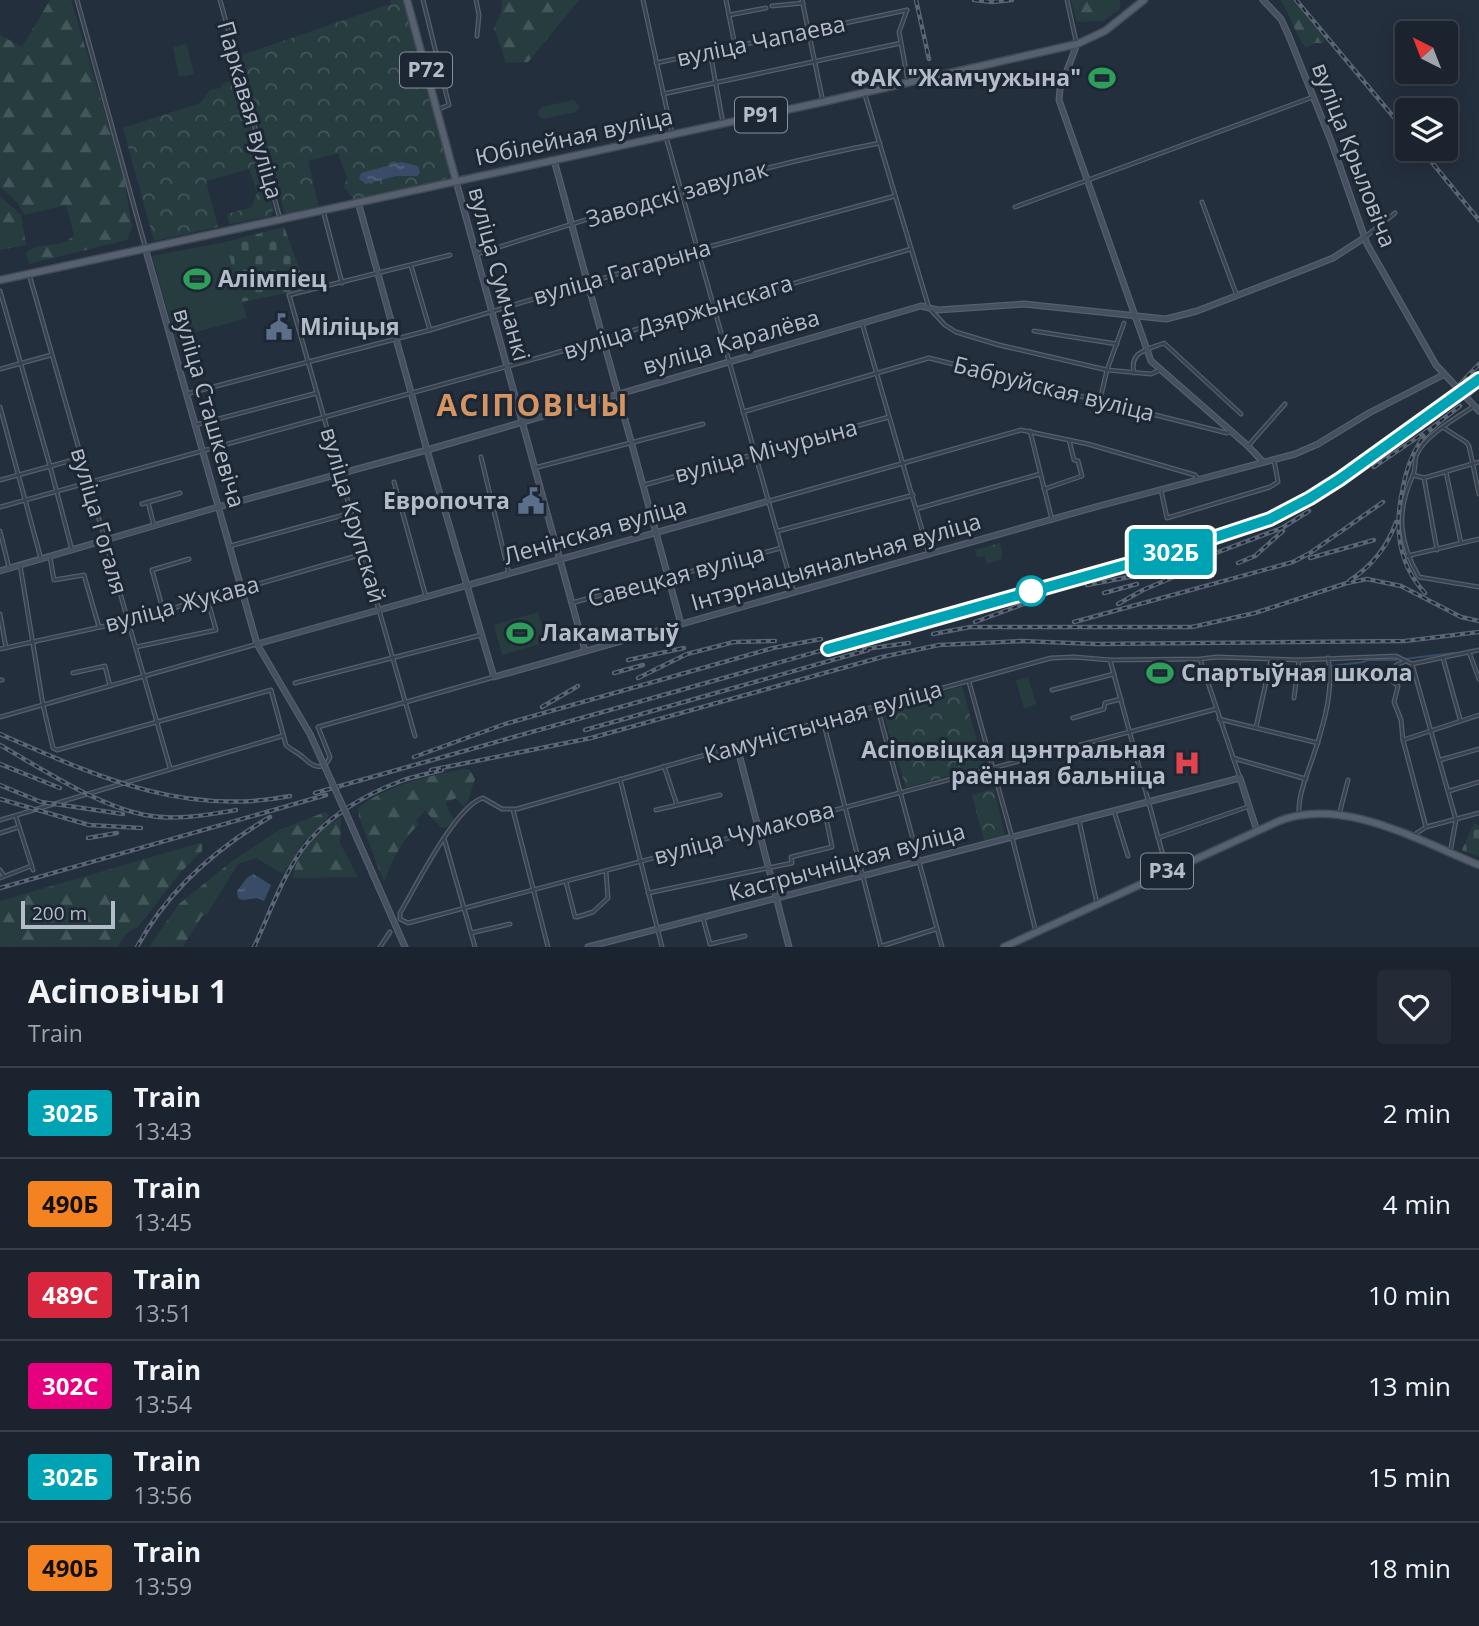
<!DOCTYPE html>
<meta charset="utf-8">
<style>
body{margin:0;font-family:"Open Sans",sans-serif;background:#242b36;color:#f1f3f6;height:100vh;display:flex;flex-direction:column;font-size:26px;white-space:nowrap}
*{box-sizing:border-box;margin:0}
p{font-size:23px;color:#a0a4aa}
.icon{flex:none;width:38px;height:38px;fill:none;stroke:currentColor;stroke-width:2;stroke-linecap:round;stroke-linejoin:round}
.map{position:relative;height:947px;overflow:hidden}
.drawer{display:flex;flex-direction:column;background:#1b232e;flex:1}
.drawer>*{flex:none}
.badge{padding:0 14px;border-radius:5px;font-size:24px;line-height:46px}
.needle{width:46px;rotate:318deg}
.tools{position:absolute;left:1395px;top:21px;display:grid;gap:14px}
.tools a{display:grid;place-items:center;width:63px;height:63px;border-radius:7px;background:#1b232e;box-shadow:0 4px 18px #0003,0 0 0 2px #39404a;font-size:35px}
.scale{position:absolute;left:21px;bottom:18px;width:94px;box-sizing:border-box;padding-left:7px;border:4px solid #b4bcc9;border-top:0;font-size:19px;line-height:24px;white-space:nowrap;color:#b4bcc9;-webkit-text-stroke:5px #1d2633;paint-order:stroke}
.map>.badge{position:absolute;translate:-50% -50%;box-shadow:0 0 0 4px #fff}
.round{display:grid;place-items:center;flex:none;width:74px;height:74px;border-radius:7px;background:#242b36}
.overview{display:flex;align-items:center;justify-content:space-between;height:119px;padding:0 28px}
h1{font-size:33px;font-weight:700;line-height:52px}
ul{padding:0;list-style:none}
li{display:flex;align-items:center;gap:21px;height:91px;padding:0 28px;border-top:2px solid #39404a}
li div{flex:1}
li b{display:block;font-size:26px}
li em{font-style:normal}
li .badge{min-width:77px;font-weight:700;text-align:center}
.map>svg:first-child{display:block}
.forest{fill:url(#forest-firs)}
.cemetery{fill:url(#cemetery-stones)}
.park{fill:url(#park-crowns)}
.pitch{fill:#263c3f}
.water{fill:url(#water-ripples)}
.lines{fill:none;stroke-linecap:round;stroke-linejoin:round}
.stream{stroke:#394c67;stroke-width:2}
.street-casing{stroke:#565f6c;stroke-width:5}
.secondary-casing{stroke:#565f6c;stroke-width:7}
.primary-casing{stroke:#414a57;stroke-width:9}
.street{stroke:#38414e;stroke-width:2.5}
.secondary{stroke:#465061;stroke-width:4.5}
.primary{stroke:#56606e;stroke-width:6}
.rail-casing{stroke:#5a6575;stroke-width:4.5}
.rail{stroke:#1d2633;stroke-width:2;stroke-dasharray:5;stroke-linecap:butt}
.secondary-bridge-casing{stroke:#565f6c;stroke-width:7;stroke-linecap:butt}
.secondary-bridge{stroke:#465061;stroke-width:4.5}
.line-casing{stroke:#fff;stroke-width:16}
.line{stroke:#00a3b4;stroke-width:10}
.stop-dot{fill:#fff;stroke:#00a3b4;stroke-width:3.5}
.labels{text-anchor:middle;stroke-width:6;stroke-linejoin:round;paint-order:stroke}
.shield{fill:#1d2633;stroke:#878f9c;stroke-width:2}
.shield-label{font-size:21px;font-weight:bold;fill:#b4bcc9}
.street-label{font-size:23px;fill:#b4bcc9;stroke:#1d2633}
.poi-label{font-size:23px;font-weight:bold;fill:#b4bcc9;stroke:#1d2633;text-anchor:start}
.district-label{font-size:30px;font-weight:bold;letter-spacing:2px;fill:#d59563;stroke:#1d2633}
</style>
<div class="map">
<svg width="1479" height="947" viewBox="0 0 1479 947">
<defs>
<pattern id="forest-firs" width="22" height="20" patternUnits="userSpaceOnUse" patternTransform="scale(1.75)"><rect width="22" height="20" fill="#263c3f"/><path d="M5 1l3.5 6h-7zM16 11l3.5 6h-7z" fill="#435659"/></pattern>
<pattern id="cemetery-stones" width="16" height="16" patternUnits="userSpaceOnUse" patternTransform="scale(1.75)"><rect width="16" height="16" fill="#263c3f"/><path d="M2 7V4a2 2 0 0 1 4 0v3zM10 15v-3a2 2 0 0 1 4 0v3z" fill="#435659"/></pattern>
<pattern id="park-crowns" width="20" height="18" patternUnits="userSpaceOnUse" patternTransform="scale(1.75)"><rect width="20" height="18" fill="#263c3f"/><path d="M2 6a3 3 0 1 1 6 0M12 15a3 3 0 1 1 6 0" fill="none" stroke="#435659"/></pattern>
<pattern id="water-ripples" width="26" height="14" patternUnits="userSpaceOnUse" patternTransform="scale(1.75)"><rect width="26" height="14" fill="#394c67"/><path d="M2 4q2-2 4 0t4 0M15 11q2-2 4 0t4 0" fill="none" stroke="#53647b"/></pattern>
</defs>
<rect width="100%" height="100%" fill="#242f3e"/>
<g class="forest">
<path d="M50,0H71L123,173L132,227L127,240L29,264L26,253C40,241 63,249 74,235L66,205L24,215L18,203L0,187V35L22,47Z"/>
<path d="M502,0H579L528,62L506,63L494,28L501,13Z"/>
<path d="M1071,0H1120V9L1103,21L1077,22Z"/>
<path d="M1280,0H1292L1325,39L1324,43H1315L1306,48C1294,33 1291,14 1280,0Z"/>
<path d="M0,196L21,215L26,245L0,250Z"/>
<path d="M464,769L470,770L475,779L468,801L464,806L456,798L445,803L454,820L446,828L441,827L425,811L416,821L419,824C401,841 393,859 384,882L359,817L358,808C387,785 428,776 464,769Z"/>
<path d="M325,812L329,815L327,819L304,841L283,874L256,858L238,864L207,914L202,916L183,947H149L179,904L231,862L279,830Z"/>
<path d="M341,818L340,843L358,877L293,878C294,856 320,826 341,818Z"/>
<path d="M200,843L202,845V851L179,874L138,927L128,932L117,947H0V901Z"/>
</g>
<g class="cemetery">
<path d="M284,227L307,289L242,302L225,242Z"/>
<path d="M1474,823L1479,825V857L1462,850Z"/>
</g>
<g class="park">
<path d="M390,0H404L450,171L448,177L442,181L354,200L344,187L347,178L338,153L308,161L319,206L285,214L239,56L391,4Z"/>
<path d="M240,78L273,209L272,216L230,224L227,214L252,207L257,192L249,169L206,181L218,227L154,241L123,128L200,103L210,90L221,88V84Z"/>
<path d="M1000,543L1002,551L1001,559L987,564L985,556L977,557L975,550Z"/>
<path d="M962,686L984,766L906,788L882,710Z"/>
<path d="M994,789L1005,835L984,841L972,795Z"/>
</g>
<g class="pitch">
<path d="M187,44L194,74L179,77L173,47Z"/>
<path d="M573,100L580,106L576,112L543,119L538,115V112L542,107Z"/>
<path d="M225,242L247,318L186,335L187,339L176,341L152,256Z"/>
<path d="M538,612L547,642L502,655L494,625Z"/>
<path d="M1028,677L1036,704L1024,709L1016,681Z"/>
</g>
<g class="water">
<path d="M401,162L418,166L420,173L417,176H396L366,184L359,179L361,173Z"/>
<path d="M253,874L271,885L264,901L257,898L242,900L238,898L237,891L247,878Z"/>
</g>
<g class="lines">
<g class="stream">
<path d="M1404,659L1454,653"/>
<path d="M1332,666L1363,662L1367,660H1397"/>
<path d="M1300,667H1327"/>
</g>
<defs>
<g id="street">
<path d="M77,0L145,246"/>
<path d="M220,0L280,219"/>
<path d="M423,0L449,105L439,109"/>
<path d="M476,0L479,15L477,36"/>
<path d="M643,0L672,133"/>
<path d="M726,0L735,46"/>
<path d="M802,0L823,102"/>
<path d="M1067,0L1076,41"/>
<path d="M772,6L803,3"/>
<path d="M907,10L899,32L908,81"/>
<path d="M729,15L766,8"/>
<path d="M710,52L723,123"/>
<path d="M656,63L907,10"/>
<path d="M663,94L901,43"/>
<path d="M865,95L929,308L945,325L956,332L999,345L1107,370L1151,374L1160,370"/>
<path d="M666,137L794,592"/>
<path d="M1202,202L1237,296"/>
<path d="M1015,207L1313,97"/>
<path d="M323,210L342,283"/>
<path d="M1364,238L1395,213"/>
<path d="M477,254C609,212 743,169 880,143"/>
<path d="M411,266L430,330"/>
<path d="M29,274L170,768"/>
<path d="M0,291L50,466L72,550"/>
<path d="M862,323L929,554"/>
<path d="M1034,331L1117,344"/>
<path d="M0,369L51,355"/>
<path d="M1134,373C1129,351 1147,350 1164,343L1241,414"/>
<path d="M186,394L430,330L697,250L895,196"/>
<path d="M1466,397L1479,385"/>
<path d="M1100,400L1107,370L1124,323"/>
<path d="M1474,406C1458,417 1424,436 1417,454C1414,460 1416,469 1413,475C1396,512 1399,542 1419,577L1479,587"/>
<path d="M0,407L41,559"/>
<path d="M743,412L929,358L1227,433L1232,431"/>
<path d="M195,425L317,393"/>
<path d="M1444,428L1466,442L1469,446L1479,494"/>
<path d="M1030,431L1052,520"/>
<path d="M1248,446L1285,404"/>
<path d="M481,457L509,574"/>
<path d="M534,468L703,424"/>
<path d="M1446,472L1461,543"/>
<path d="M1413,475L1424,478L1479,462"/>
<path d="M1424,478L1437,550"/>
<path d="M0,480L80,458"/>
<path d="M394,482L426,597"/>
<path d="M644,485L889,417"/>
<path d="M1044,489L1082,476L1078,461L1074,460L1069,440"/>
<path d="M1161,490L1167,518L1270,487L1278,482L1274,460"/>
<path d="M769,501L1021,430L1088,444L1195,475L1198,479"/>
<path d="M148,502L154,526"/>
<path d="M142,504L180,493"/>
<path d="M0,507L552,354L911,249"/>
<path d="M916,509L1040,474"/>
<path d="M0,531L9,568"/>
<path d="M778,531L913,495"/>
<path d="M230,546L351,513"/>
<path d="M1407,556L1479,539"/>
<path d="M50,557L54,580L84,575L99,627"/>
<path d="M20,565L43,705L53,748L57,750L271,690L286,745C291,750 299,753 304,758C313,767 324,772 330,757L318,727L494,677"/>
<path d="M571,603L781,548"/>
<path d="M163,610L152,570L189,559"/>
<path d="M0,614L6,648"/>
<path d="M136,647L216,630L207,598"/>
<path d="M0,649L128,621L363,554"/>
<path d="M1469,652L1479,679"/>
<path d="M1443,658L1460,719"/>
<path d="M1200,659L1240,778"/>
<path d="M1110,660L1167,870"/>
<path d="M1404,662L1396,665L1393,682L1398,686L1394,702L1401,720L1403,740L1426,827"/>
<path d="M1412,664L1456,820L1450,853"/>
<path d="M73,673L105,666L110,686"/>
<path d="M0,680H2"/>
<path d="M969,682L1012,837L1036,932"/>
<path d="M295,683L481,635"/>
<path d="M1052,690L1114,674"/>
<path d="M1294,698L1299,660"/>
<path d="M877,706L942,947"/>
<path d="M1216,709L408,923L400,919V913C415,888 456,805 483,798L502,809H517L823,721L1051,658L1074,657L1110,660L1200,659L1217,657L1299,660L1396,656L1412,664L1479,650"/>
<path d="M0,717L257,644"/>
<path d="M1073,718L1104,709L1105,703L1121,699"/>
<path d="M1219,719L1318,743"/>
<path d="M823,721L881,947"/>
<path d="M1256,727L1271,660"/>
<path d="M415,736L289,295L450,255"/>
<path d="M1403,740L1479,715"/>
<path d="M1233,758L1306,779"/>
<path d="M1440,760L1479,749"/>
<path d="M664,766L677,805"/>
<path d="M620,779L662,947"/>
<path d="M1449,791L1479,782"/>
<path d="M513,810L548,947"/>
<path d="M656,810L720,795"/>
<path d="M1114,811L1128,856"/>
<path d="M1299,814C1298,796 1306,777 1312,760C1322,730 1335,690 1328,658"/>
<path d="M1339,815L1348,780"/>
<path d="M16,817L33,870"/>
<path d="M0,820L282,736"/>
<path d="M1079,820L1097,904"/>
<path d="M0,833L19,827"/>
<path d="M1414,835L1426,827L1479,813"/>
<path d="M444,838L475,947"/>
<path d="M1158,838L1247,807"/>
<path d="M0,870L4,876"/>
<path d="M0,878L31,866"/>
<path d="M566,882L575,917H577L593,912L608,898L606,872"/>
<path d="M648,893L792,863L791,857L832,847L825,813"/>
<path d="M703,918L710,944L745,936"/>
<path d="M471,933L510,924"/>
<path d="M882,946L936,929"/>
<path d="M380,947L390,932"/>
</g>
<g id="secondary">
<path d="M1263,0L1281,19L1288,34L1331,141L1367,244L1436,365L1479,411"/>
<path d="M1077,44L1060,89L1059,100L1151,361L1248,446L1263,462"/>
<path d="M554,160L681,624"/>
<path d="M456,181L585,651"/>
<path d="M358,202L427,450L494,677L1099,506L1295,454L1318,444L1369,413L1443,375"/>
<path d="M145,247L257,644L310,734"/>
<path d="M0,571L218,507L427,450L921,306L938,310L1024,304L1166,319L1197,311L1303,270L1333,258L1364,238"/>
<path d="M257,644L769,501"/>
<path d="M737,746L789,947"/>
<path d="M349,820L405,947"/>
<path d="M588,947L1240,778L1257,831"/>
</g>
<g id="primary">
<path d="M407,0L456,181"/>
<path d="M0,280L823,102L1077,44L1105,31L1144,0"/>
<path d="M1004,947L1279,821C1343,796 1419,841 1479,865"/>
</g>
</defs>
<use href="#street" class="street-casing"/>
<use href="#secondary" class="secondary-casing"/>
<use href="#primary" class="primary-casing"/>
<use href="#street" class="street"/>
<use href="#secondary" class="secondary"/>
<use href="#primary" class="primary"/>
<defs>
<g id="rail">
<path d="M916,0L929,59"/>
<path d="M974,0L992,2L1012,0"/>
<path d="M1296,0L1407,133"/>
<path d="M1421,149L1479,220"/>
<path d="M1460,384L1479,364"/>
<path d="M1374,467L1437,424"/>
<path d="M1132,552L1161,545"/>
<path d="M1310,558L1374,540"/>
<path d="M1238,563L1255,556L1283,531"/>
<path d="M1349,581C1372,566 1387,548 1396,522"/>
<path d="M1087,585L1176,568L1282,528L1309,511"/>
<path d="M1104,593L1137,584"/>
<path d="M1425,593C1397,563 1394,526 1403,487C1406,471 1411,456 1420,442C1431,427 1446,417 1460,406"/>
<path d="M1118,604L1143,590L1181,574"/>
<path d="M975,622L1037,599"/>
<path d="M1074,622L1293,562L1310,553L1383,502"/>
<path d="M933,634L970,627H1192L1255,613L1347,583L1367,579L1401,586L1461,617L1479,621"/>
<path d="M857,650L909,643"/>
<path d="M628,660L684,648"/>
<path d="M614,673L643,665"/>
<path d="M638,678L687,654L734,642L775,641"/>
<path d="M542,707L578,686"/>
<path d="M585,730L868,650"/>
<path d="M0,734C96,776 183,817 290,796"/>
<path d="M0,745C44,770 96,805 145,815C175,821 207,815 236,810"/>
<path d="M414,757L505,724L773,648L821,639"/>
<path d="M0,764L60,788"/>
<path d="M431,770L591,738L882,657L939,645L1021,641L1097,644L1405,641L1479,632"/>
<path d="M0,785L41,802L123,814"/>
<path d="M315,793L1161,555C1198,544 1238,534 1273,517C1347,481 1413,427 1479,379"/>
<path d="M0,799L89,825L141,828"/>
<path d="M88,838L117,833"/>
<path d="M0,888L326,795"/>
<path d="M137,947C168,890 215,849 270,817"/>
<path d="M254,947C269,915 281,880 301,851C324,818 364,795 401,781C414,776 428,774 442,770"/>
</g>
</defs>
<use href="#rail" class="rail-casing"/>
<use href="#rail" class="rail"/>
<defs>
<path id="secondary-bridge" d="M310,734L349,820"/>
</defs>
<use href="#secondary-bridge" class="secondary-bridge-casing"/>
<use href="#secondary-bridge" class="secondary-bridge"/>
</g>
<g class="lines">
<defs>
<path id="line" d="M828,649L1161,555L1270,519L1310,498L1340,479L1479,379"/>
</defs>
<use href="#line" class="line-casing"/>
<use href="#line" class="line"/>
</g>
<defs>
<symbol id="stadium-bare" viewBox="-9 -9 18 18"><path d="M0-5a6.5 5 0 1 0 0 10a6.5 5 0 1 0 0-10ZM-3.5-1.8h7v3.6h-7Z" fill="#2e9e5b" stroke="#1d2633" stroke-width="2.5" paint-order="stroke"/></symbol>
<symbol id="civic-bare" viewBox="-9 -9 18 18"><path d="M-.6-6.5H3V-4.5H.6V-3L4-1V1h2V6H-6V1h2V-1L-.6-3ZM-1.2 2.5V6h2.4V2.5Z" fill="#5c6f8a" stroke="#1d2633" stroke-width="2.5" paint-order="stroke"/></symbol>
<symbol id="hospital-bare" viewBox="-9 -9 18 18"><path d="M-5-5h3v3.5h4V-5h3V5h-3V1.5h-4V5h-3Z" fill="#e0444e" stroke="#1d2633" stroke-width="2.5" paint-order="stroke"/></symbol>
</defs>
<g fill-rule="evenodd">
<use href="#stadium-bare" x="1083" y="59" width="38" height="38"/>
<use href="#stadium-bare" x="178" y="260" width="38" height="38"/>
<use href="#civic-bare" x="260" y="308" width="38" height="38"/>
<use href="#civic-bare" x="512" y="482" width="38" height="38"/>
<use href="#stadium-bare" x="501" y="614" width="38" height="38"/>
<use href="#stadium-bare" x="1141" y="654" width="38" height="38"/>
<use href="#hospital-bare" x="1168" y="744" width="38" height="38"/>
</g>
<circle class="stop-dot" cx="1031" cy="591" r="14"/>
<g class="labels">
<g class="shield">
<rect x="400" y="52.5" width="52" height="35" rx="5"/>
<rect x="735" y="97.5" width="52" height="35" rx="5"/>
<rect x="1141" y="853.5" width="52" height="35" rx="5"/>
</g>
<g class="shield-label">
<text x="426" y="77">Р72</text>
<text x="761" y="122">Р91</text>
<text x="1167" y="878">Р34</text>
</g>
<g class="street-label">
<text transform="translate(761 41) rotate(-12)" y="8">вуліца Чапаева</text>
<text transform="translate(250 110) rotate(74)" y="8">Паркавая вуліца</text>
<text transform="translate(574 137) rotate(-12)" y="8">Юбілейная вуліца</text>
<text transform="translate(1354 155) rotate(69)" y="8">вуліца Крыловіча</text>
<text transform="translate(677 194) rotate(-16)" y="8">Заводскі завулак</text>
<text transform="translate(622 272) rotate(-16)" y="8">вуліца Гагарына</text>
<text transform="translate(499 274) rotate(75)" y="8">вуліца Сумчанкі</text>
<text transform="translate(678 317) rotate(-17)" y="8">вуліца Дзяржынскага</text>
<text transform="translate(731 342) rotate(-16)" y="8">вуліца Каралёва</text>
<text transform="translate(1054 389) rotate(14)" y="8">Бабруйская вуліца</text>
<text transform="translate(209 408) rotate(74)" y="8">вуліца Сташкевіча</text>
<text transform="translate(766 451) rotate(-15)" y="8">вуліца Мічурына</text>
<text transform="translate(353 515) rotate(74)" y="8">вуліца Крупскай</text>
<text transform="translate(99 521) rotate(74)" y="8">вуліца Гогаля</text>
<text transform="translate(595 531) rotate(-16)" y="8">Ленінская вуліца</text>
<text transform="translate(836 562) rotate(-16)" y="8">Інтэрнацыянальная вуліца</text>
<text transform="translate(676 576) rotate(-15)" y="8">Савецкая вуліца</text>
<text transform="translate(182 604) rotate(-15)" y="8">вуліца Жукава</text>
<text transform="translate(823 722) rotate(-16)" y="8">Камуністычная вуліца</text>
<text transform="translate(744 833) rotate(-15)" y="8">вуліца Чумакова</text>
<text transform="translate(847 862) rotate(-15)" y="8">Кастрычніцкая вуліца</text>
</g>
<g class="poi-label">
<text x="1081" y="86" text-anchor="end">ФАК "Жамчужына"</text>
<text x="218" y="287">Алімпіец</text>
<text x="300" y="335">Міліцыя</text>
<text x="510" y="509" text-anchor="end">Европочта</text>
<text x="541" y="641">Лакаматыў</text>
<text x="1181" y="681">Спартыўная школа</text>
<text x="1166" y="758" text-anchor="end">Асіповіцкая цэнтральная<tspan x="1166" dy="26">раённая бальніца</tspan></text>
</g>
<g class="district-label">
<text x="533" y="416">АСІПОВІЧЫ</text>
</g>
</g>
</svg>
<div class="tools">
<a><svg class="needle" viewBox="-14 -14 28 28"><path d="M0-13l5 13h-10z" fill="#e53935"/><path d="M0 13l5-13h-10z" fill="#a0a4aa"/></svg></a>
<a><svg class="icon" aria-label="layers" viewBox="0 0 24 24"><path d="M12 4l9 5-9 5-9-5zM3 14l9 5 9-5"/></svg></a>
</div>
<div class="scale">200 m</div>
<b class="badge" style="left:1171px;top:552px;background:#00a3b4;color:#fff">302Б</b>
</div>
<section class="drawer">
<div class="overview"><div><h1>Асіповічы 1</h1><p>Train</p></div><a class="round"><svg class="icon" aria-label="heart" viewBox="0 0 24 24"><path d="M12 20l-8-8c-3-5 5-10 8-4 3-6 11-1 8 4z"/></svg></a></div>
<ul>
<li><span class="badge" style="background:#00a3b4;color:#fff">302Б</span><div><b>Train</b><p>13:43</p></div><em>2 min</em></li>
<li><span class="badge" style="background:#f58220;color:#111">490Б</span><div><b>Train</b><p>13:45</p></div><em>4 min</em></li>
<li><span class="badge" style="background:#d7263d;color:#fff">489С</span><div><b>Train</b><p>13:51</p></div><em>10 min</em></li>
<li><span class="badge" style="background:#e6007e;color:#fff">302С</span><div><b>Train</b><p>13:54</p></div><em>13 min</em></li>
<li><span class="badge" style="background:#00a3b4;color:#fff">302Б</span><div><b>Train</b><p>13:56</p></div><em>15 min</em></li>
<li><span class="badge" style="background:#f58220;color:#111">490Б</span><div><b>Train</b><p>13:59</p></div><em>18 min</em></li>
</ul>
</section>
